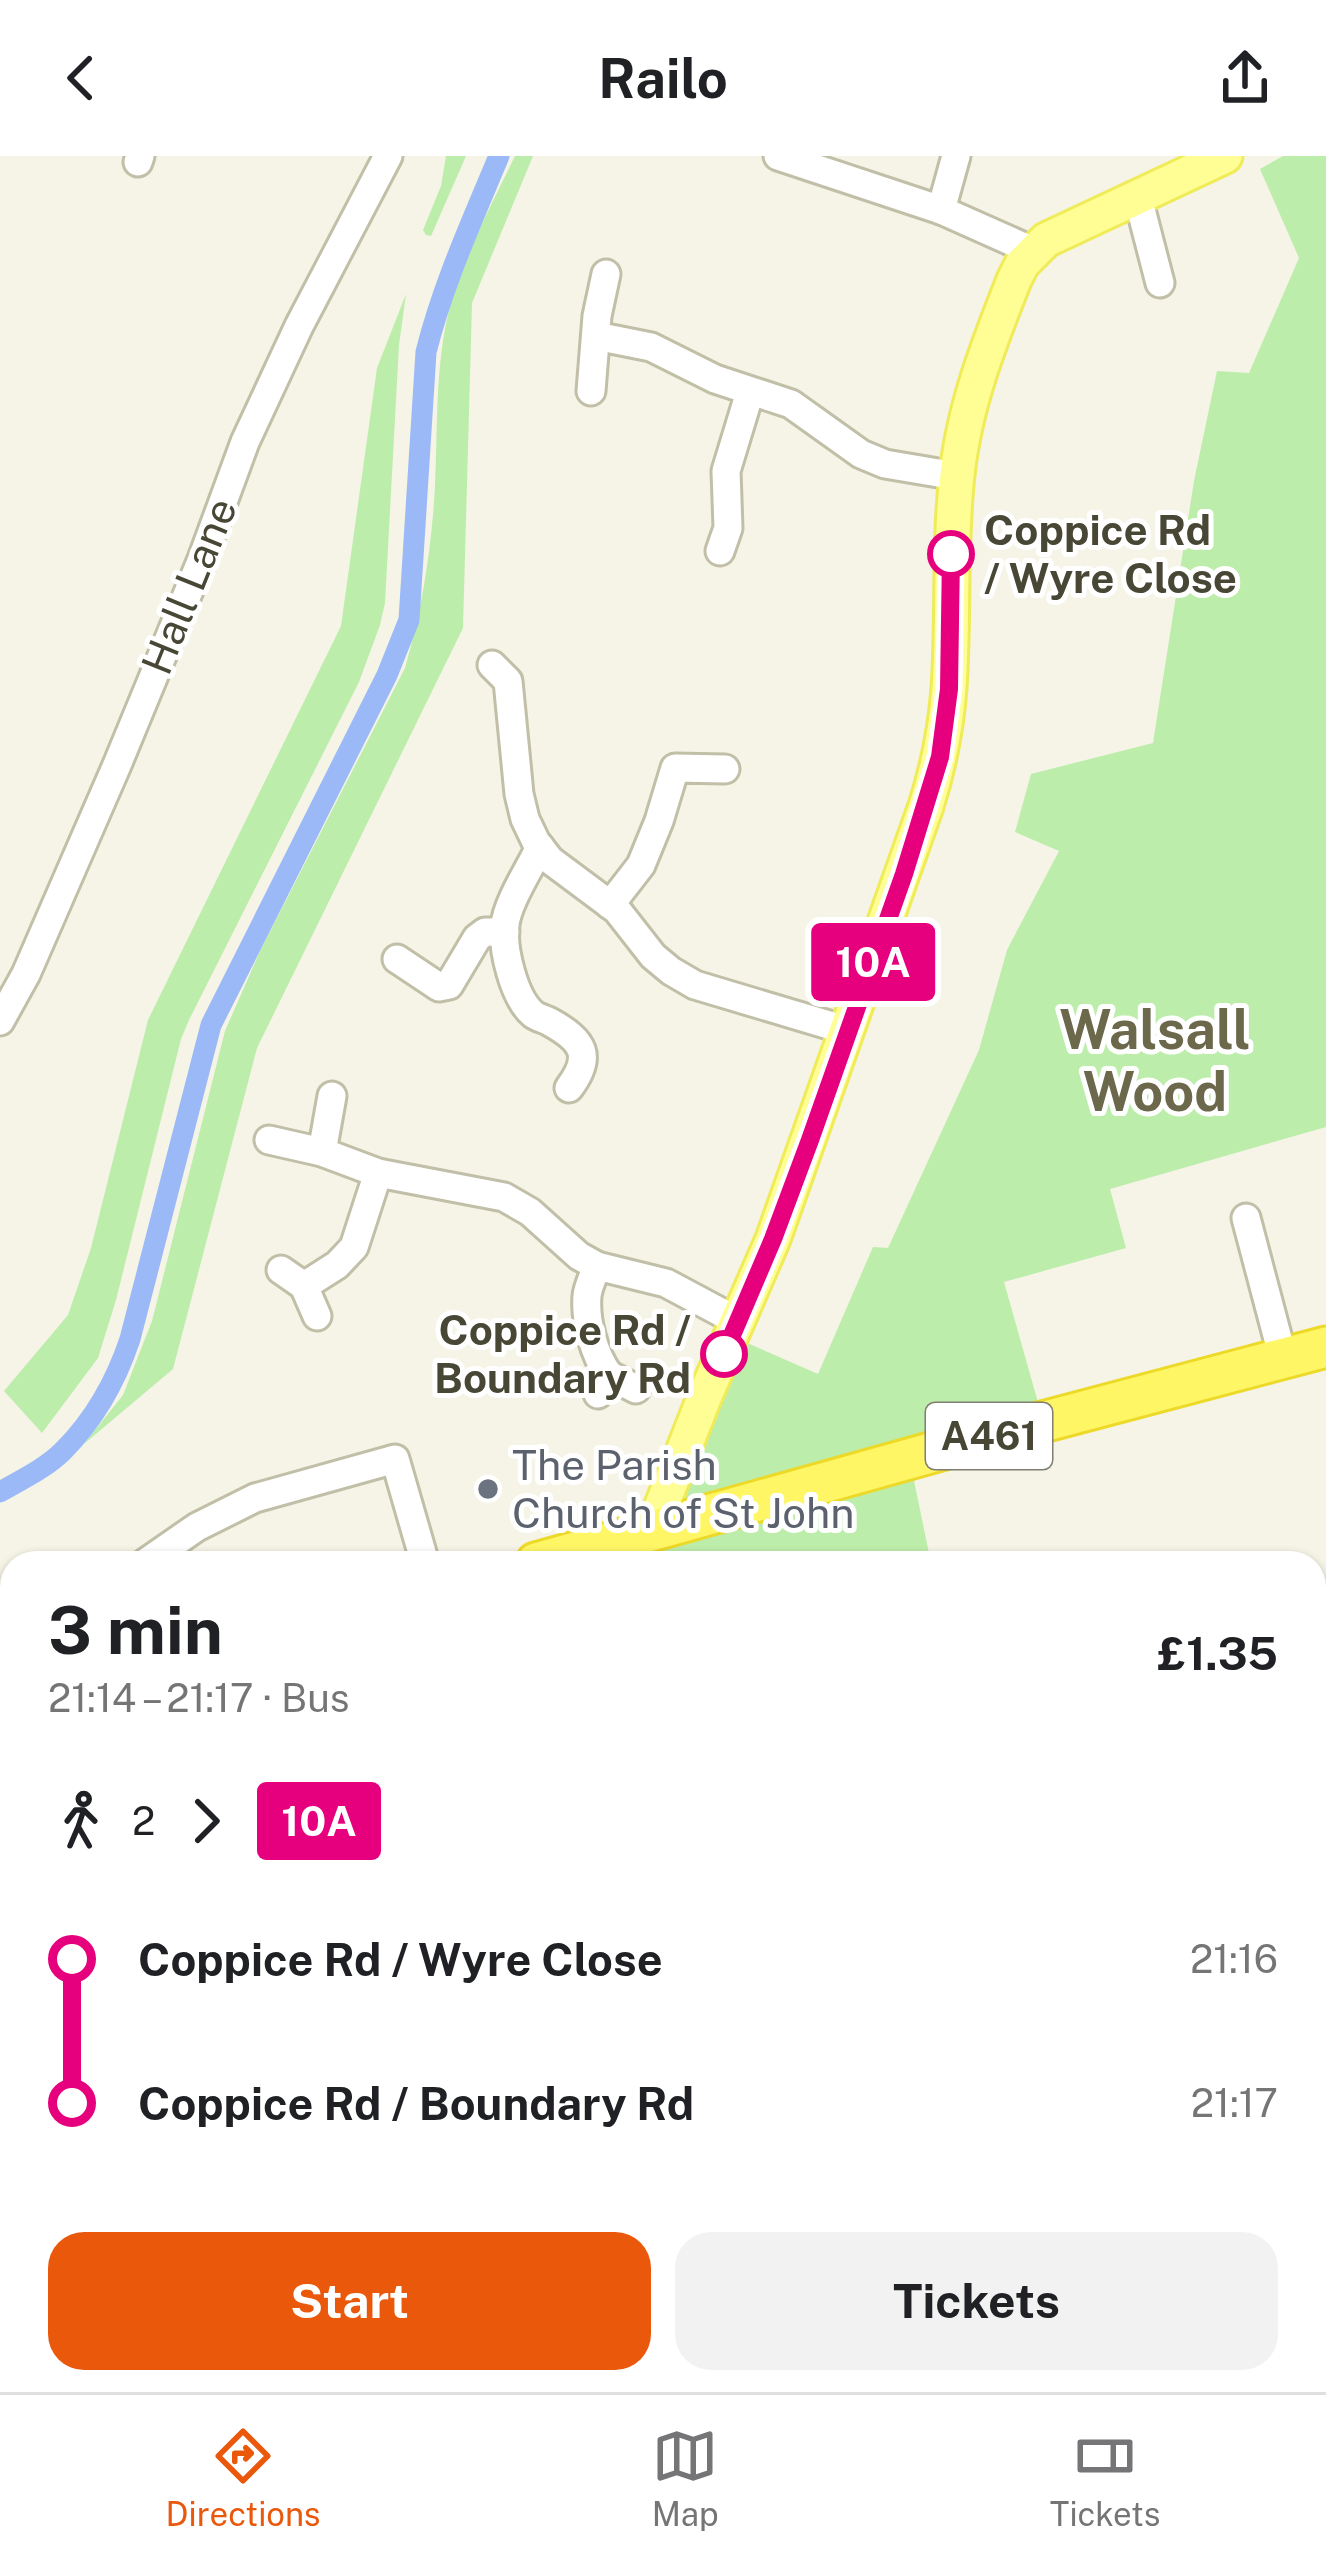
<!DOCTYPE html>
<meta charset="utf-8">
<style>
body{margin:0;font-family:"Public Sans",sans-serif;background:#f2f2f2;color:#202124;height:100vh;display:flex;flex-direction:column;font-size:45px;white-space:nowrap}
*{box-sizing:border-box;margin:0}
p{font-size:39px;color:#757577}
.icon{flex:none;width:66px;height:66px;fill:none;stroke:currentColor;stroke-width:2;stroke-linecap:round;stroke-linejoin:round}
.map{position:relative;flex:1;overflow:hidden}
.panel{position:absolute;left:0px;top:1395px;width:1326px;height:843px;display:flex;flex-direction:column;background:#fff;border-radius:36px 36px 0 0;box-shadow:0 3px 9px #0004}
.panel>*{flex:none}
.badge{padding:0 24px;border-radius:9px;font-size:42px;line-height:78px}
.map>.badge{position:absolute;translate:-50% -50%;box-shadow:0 0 0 6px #fff}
.legs{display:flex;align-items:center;gap:18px;height:132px;padding:0 48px;font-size:39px}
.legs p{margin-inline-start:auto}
.summary{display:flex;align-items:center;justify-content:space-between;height:204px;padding:0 48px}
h1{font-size:66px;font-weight:700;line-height:90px}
.action{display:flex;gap:24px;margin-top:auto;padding:24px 48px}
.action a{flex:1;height:138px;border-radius:36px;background:#ea580c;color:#fff;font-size:48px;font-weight:700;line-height:138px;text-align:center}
.action a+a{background:#f2f2f2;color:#202124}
ul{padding:0 48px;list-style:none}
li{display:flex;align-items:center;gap:42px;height:144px;font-size:45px}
li i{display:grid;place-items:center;width:18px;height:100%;margin:0 15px;background:currentColor}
li i::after{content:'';width:30px;height:30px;margin:-15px;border:9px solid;border-radius:50%;background:#fff}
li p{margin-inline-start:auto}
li:first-child i{background:linear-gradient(#0000 50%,currentColor 0)}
li:last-child i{background:linear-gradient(currentColor 50%,#0000 0)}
header{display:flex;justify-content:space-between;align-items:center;height:156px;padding:0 48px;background:#fff;font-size:54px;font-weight:700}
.menu{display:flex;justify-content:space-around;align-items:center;height:168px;border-top:3px solid #e0e0e0;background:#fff;font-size:33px;color:#757577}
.menu a{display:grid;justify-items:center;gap:6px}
.menu .current{color:#ea580c}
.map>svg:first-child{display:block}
.green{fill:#bdedab}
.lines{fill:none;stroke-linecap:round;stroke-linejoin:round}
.canal{stroke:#9cb9f7;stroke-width:21}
.minor-casing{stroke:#c1bfa7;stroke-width:33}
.major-casing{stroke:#efeb59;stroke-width:39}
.highway-casing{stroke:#ecd928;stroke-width:45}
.minor{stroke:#fff;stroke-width:27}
.major{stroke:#fffe94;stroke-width:33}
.highway{stroke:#fff666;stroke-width:39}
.line-1-casing{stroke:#fff;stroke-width:27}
.line-1{stroke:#e6007e;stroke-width:18}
.stop-1-dot{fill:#fff;stroke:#e6007e;stroke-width:6}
.worship-dot{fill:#6b7280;stroke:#fff;stroke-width:4.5}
.labels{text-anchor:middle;stroke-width:10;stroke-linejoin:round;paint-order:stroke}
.shield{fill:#fff;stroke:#7f7e71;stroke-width:3}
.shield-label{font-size:39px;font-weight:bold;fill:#484634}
.stop-label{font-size:42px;font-weight:bold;fill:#484634;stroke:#fff;text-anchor:start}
.street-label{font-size:42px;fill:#484634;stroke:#fff}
.worship-label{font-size:42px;fill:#5b616d;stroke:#fff;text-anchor:start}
.district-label{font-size:54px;font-weight:bold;fill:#6c684b;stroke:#fff}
</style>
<header><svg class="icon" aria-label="back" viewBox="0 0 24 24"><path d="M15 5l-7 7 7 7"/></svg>Railo<svg class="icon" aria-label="share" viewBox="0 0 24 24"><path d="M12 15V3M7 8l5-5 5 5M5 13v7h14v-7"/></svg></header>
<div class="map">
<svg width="1326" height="2236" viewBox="0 0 1326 2236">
<rect width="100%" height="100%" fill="#f5f4e6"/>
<g class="green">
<path d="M446,0H466L431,80L426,79L423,74L441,30Z"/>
<path d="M515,0H533L472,147L463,472L257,892L173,1213L84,1288L123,1239L152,1165L225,875L260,795L405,512C422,453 432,391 435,329C438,270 435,212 449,154C461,105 493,46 515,0Z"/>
<path d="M1283,0H1326V971L1110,1033L1126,1092L1004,1126L1039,1250L665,1358L745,1186L818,1218L873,1091L888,1092L979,894L1007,794L1059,695L1015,676L1031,618L1153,587L1194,325L1217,215L1249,217L1299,102L1260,13Z"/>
<path d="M406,138L399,189L385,447L380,469L359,526L189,864L181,883L116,1144L98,1202L42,1277L4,1235L68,1159L91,1092L148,864L341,470L377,212Z"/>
<path d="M913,1320L931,1407H642L636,1387Z"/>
<path d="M275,2226H414L408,2236H293Z"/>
</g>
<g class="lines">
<path class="canal" d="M0,1336C21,1324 46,1312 63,1295C95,1263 116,1225 130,1183L211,869L387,519L409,464L426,196C443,128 472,65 499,0"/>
<defs>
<g id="minor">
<path d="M778,0L941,54L1033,95"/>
<path d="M138,6L140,0"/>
<path d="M1138,42L1160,127"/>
<path d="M941,54L956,0"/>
<path d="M596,180L651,191L715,223L791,248L861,298L885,308L956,320"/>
<path d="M591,235L597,160L606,118"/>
<path d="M720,395L728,372L726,315L750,236"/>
<path d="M492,509L508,525L519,638L525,663L536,686L550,704L617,754L653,800L671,815L695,829L849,875"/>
<path d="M540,691C530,712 507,747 505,769C502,793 514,842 533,858C538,862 545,863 550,866C584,885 593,900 569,932"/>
<path d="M610,749L641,709L659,665L675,612L725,613"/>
<path d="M397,803L439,831L449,829L477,782L485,776H505"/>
<path d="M0,865L26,818L117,609L202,403L245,286L299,170L388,0"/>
<path d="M269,984L322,996L378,1017L504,1041L530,1056L579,1100L597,1110L666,1127L739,1166"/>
<path d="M322,996L332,940"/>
<path d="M1246,1062L1283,1202"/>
<path d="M597,1110C594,1119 588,1130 587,1140C585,1165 594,1199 609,1219"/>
<path d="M281,1114L304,1130L317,1160"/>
<path d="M304,1130L337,1109L354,1091L378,1017"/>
<path d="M598,1238L609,1219L636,1233"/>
<path d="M145,1407L197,1371L255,1342L395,1303L425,1407"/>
<path d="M1314,1729L1326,1731"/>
<path d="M0,1776L12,1789"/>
<path d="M0,1946L12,1950"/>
<path d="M1314,1983L1326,1979"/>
<path d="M1314,2168L1326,2183"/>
<path d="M876,2226L879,2236"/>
<path d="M1081,2226L1085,2236"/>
<path d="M71,2236L78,2226"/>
<path d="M528,2236L535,2226"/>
</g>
<path id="major" d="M653,1372L704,1242L773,1083L926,650C938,612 946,573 949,532C954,461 949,390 957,319C964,251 989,187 1014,124L1022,108L1046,84L1225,0"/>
<g id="highway">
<path d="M536,1407L1016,1273L1326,1191"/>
<path d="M0,1551L12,1549"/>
</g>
</defs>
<use href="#minor" class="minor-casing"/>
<use href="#major" class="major-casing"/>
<use href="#highway" class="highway-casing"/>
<use href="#minor" class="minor"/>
<use href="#major" class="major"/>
<use href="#highway" class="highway"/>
</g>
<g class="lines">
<defs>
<path id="line-1" d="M724,1198L773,1083L810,984L904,718L940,601L949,533L951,398"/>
</defs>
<use href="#line-1" class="line-1-casing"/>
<use href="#line-1" class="line-1"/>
</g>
<g class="stop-1-dot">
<circle cx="951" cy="398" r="21"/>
<circle cx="724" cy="1198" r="21"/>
</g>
<circle class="worship-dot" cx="488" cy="1333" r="12"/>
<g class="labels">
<rect class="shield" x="926" y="1247" width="126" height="66" rx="9"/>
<g class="shield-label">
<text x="989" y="1294">A461</text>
</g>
<g class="stop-label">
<text x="984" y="389">Coppice Rd<tspan x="984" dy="48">/ Wyre Close</tspan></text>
<text x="691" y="1189" text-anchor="end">Coppice Rd /<tspan x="691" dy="48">Boundary Rd</tspan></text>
</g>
<g class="street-label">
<text transform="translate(189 430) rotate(-68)" y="15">Hall Lane</text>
</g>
<g class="worship-label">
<text x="512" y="1324">The Parish<tspan x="512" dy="48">Church of St John</tspan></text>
</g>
<g class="district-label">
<text x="1155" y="893">Walsall<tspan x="1155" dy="62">Wood</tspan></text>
</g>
</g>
</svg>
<b class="badge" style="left:873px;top:806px;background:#e6007e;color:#fff">10A</b>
<section class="panel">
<div class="summary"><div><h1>3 min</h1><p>21:14 – 21:17 · Bus</p></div><b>£1.35</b></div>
<div class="legs"><svg class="icon" aria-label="walk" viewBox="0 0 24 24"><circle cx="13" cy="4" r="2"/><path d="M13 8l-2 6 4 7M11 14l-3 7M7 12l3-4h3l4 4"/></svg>2<svg class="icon" aria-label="forward" viewBox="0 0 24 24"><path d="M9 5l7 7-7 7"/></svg><b class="badge" style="background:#e6007e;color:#fff">10A</b></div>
<ul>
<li><i style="color:#e6007e"></i><b>Coppice Rd / Wyre Close</b><p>21:16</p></li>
<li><i style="color:#e6007e"></i><b>Coppice Rd / Boundary Rd</b><p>21:17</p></li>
</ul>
<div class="action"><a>Start</a><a>Tickets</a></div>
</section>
</div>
<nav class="menu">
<a class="current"><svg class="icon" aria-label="directions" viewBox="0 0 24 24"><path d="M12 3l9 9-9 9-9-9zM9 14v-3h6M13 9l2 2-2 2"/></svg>Directions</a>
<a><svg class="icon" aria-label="map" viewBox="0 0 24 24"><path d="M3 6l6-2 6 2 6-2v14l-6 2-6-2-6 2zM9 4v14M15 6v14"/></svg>Map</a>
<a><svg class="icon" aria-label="tickets" viewBox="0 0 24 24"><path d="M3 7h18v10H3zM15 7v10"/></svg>Tickets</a>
</nav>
